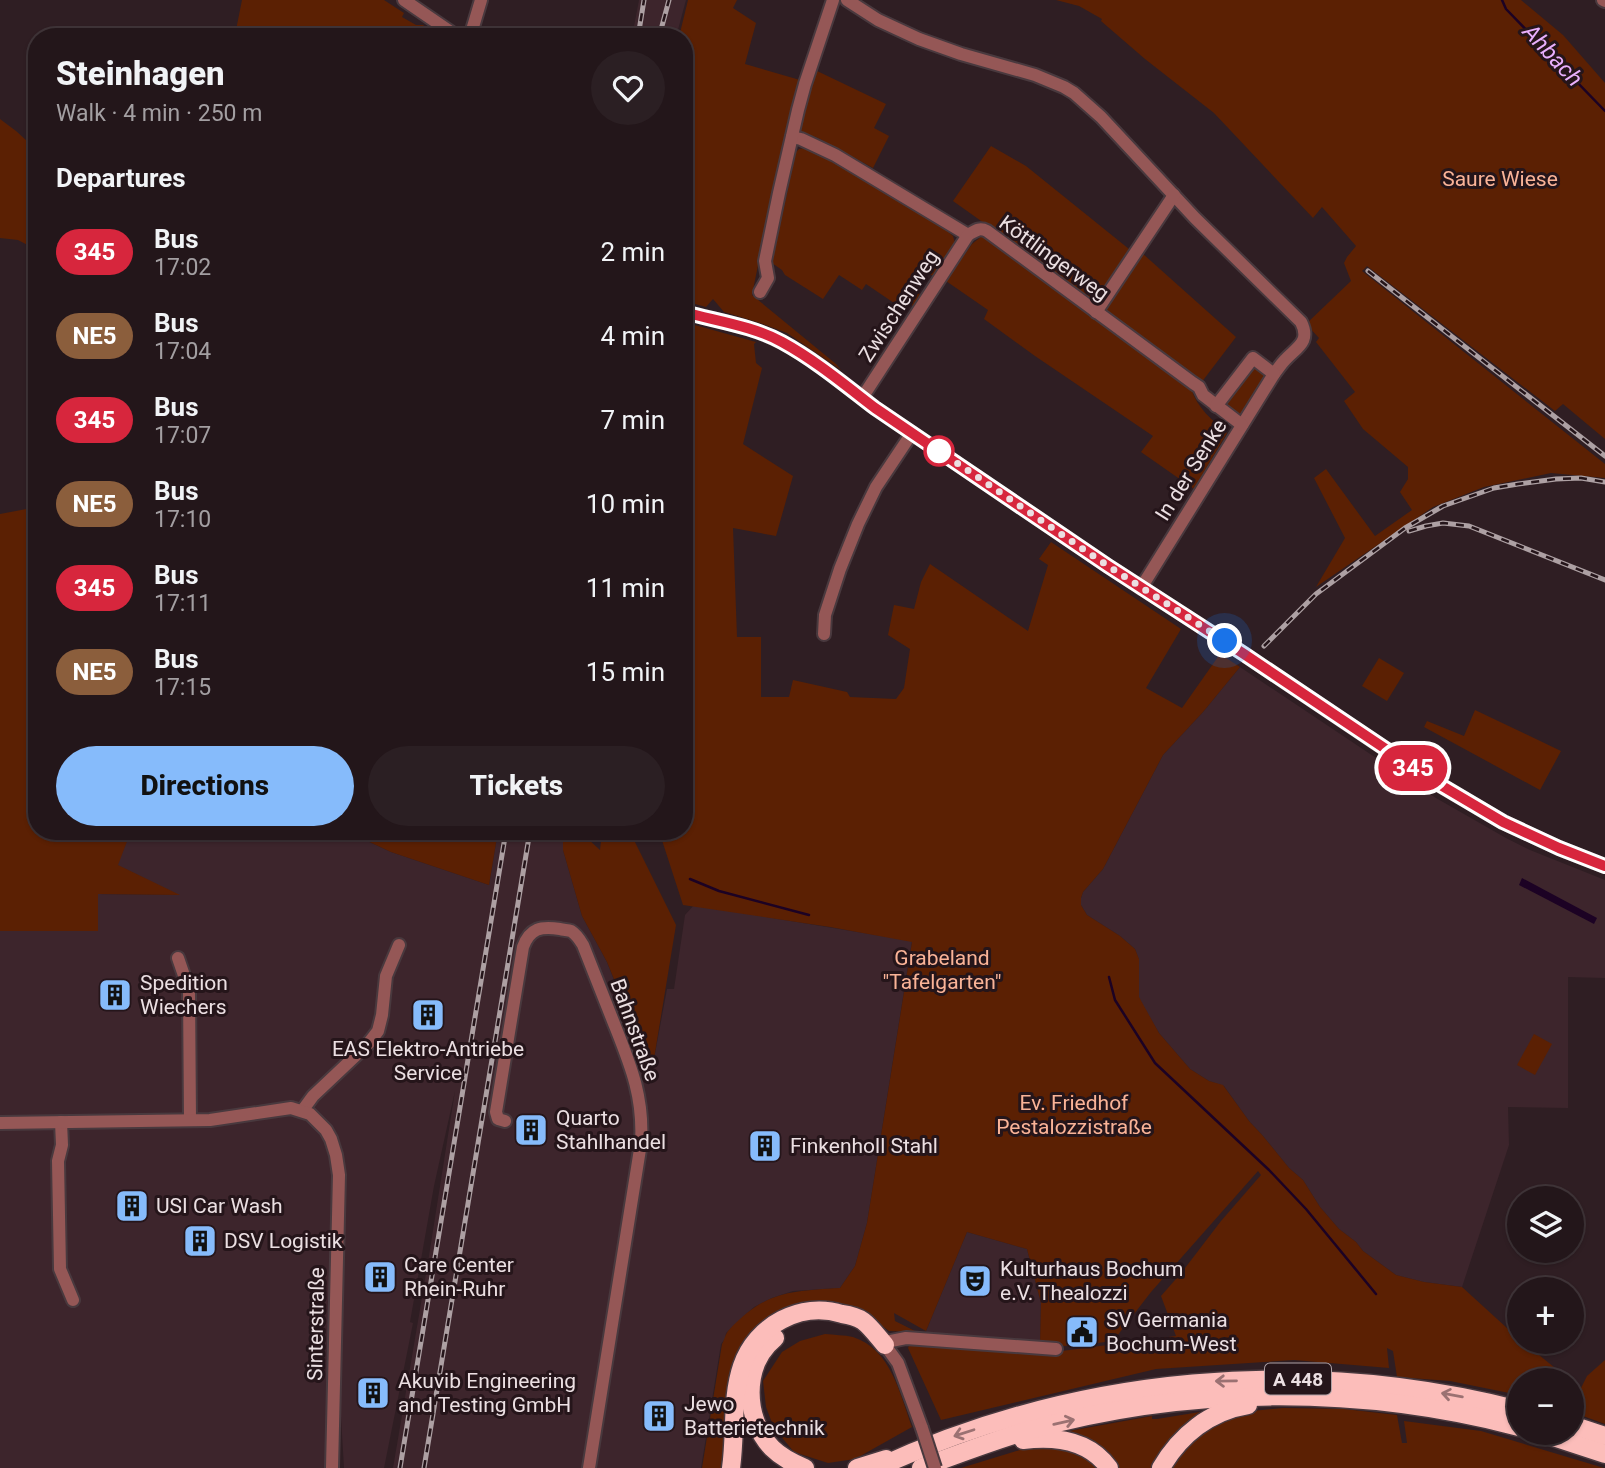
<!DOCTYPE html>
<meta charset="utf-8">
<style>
body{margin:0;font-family:Roboto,sans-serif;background:#2b1f23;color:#f1f3f6;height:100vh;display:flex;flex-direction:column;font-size:26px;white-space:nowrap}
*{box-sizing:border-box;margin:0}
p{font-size:23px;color:#a39fa2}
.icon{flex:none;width:38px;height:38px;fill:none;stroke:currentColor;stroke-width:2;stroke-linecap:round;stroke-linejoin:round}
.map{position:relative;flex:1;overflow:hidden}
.details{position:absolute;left:28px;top:28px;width:665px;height:812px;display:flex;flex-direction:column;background:#23161a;border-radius:28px;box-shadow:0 2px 5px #0004,0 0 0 2px #403539}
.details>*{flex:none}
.badge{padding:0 14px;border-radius:23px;font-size:24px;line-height:46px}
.tools{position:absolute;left:1507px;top:1186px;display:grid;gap:14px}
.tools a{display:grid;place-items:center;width:77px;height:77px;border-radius:50%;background:#23161a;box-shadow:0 2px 5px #0004,0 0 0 2px #403539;font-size:35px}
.you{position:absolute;width:35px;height:35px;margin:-18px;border:5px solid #fff;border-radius:50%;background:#1a73e8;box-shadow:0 0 0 10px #1a73e833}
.map>.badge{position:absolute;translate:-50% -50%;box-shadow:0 0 0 4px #fff}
h2{padding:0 28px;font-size:26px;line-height:63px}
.round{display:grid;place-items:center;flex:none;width:74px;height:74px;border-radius:37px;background:#2b1f23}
.head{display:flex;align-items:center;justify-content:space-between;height:119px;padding:0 28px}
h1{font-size:33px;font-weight:800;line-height:52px}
.cta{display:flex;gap:14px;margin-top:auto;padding:14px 28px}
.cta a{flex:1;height:80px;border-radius:42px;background:#86bbfb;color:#111;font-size:28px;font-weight:800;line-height:80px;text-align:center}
.cta a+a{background:#2b1f23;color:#f1f3f6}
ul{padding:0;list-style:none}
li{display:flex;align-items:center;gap:21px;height:84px;padding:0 28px}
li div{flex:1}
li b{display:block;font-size:26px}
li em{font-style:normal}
li .badge{min-width:77px;font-weight:700;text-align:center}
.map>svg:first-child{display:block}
.built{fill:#3d252c}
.green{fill:#5b2003}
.water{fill:#1c0224}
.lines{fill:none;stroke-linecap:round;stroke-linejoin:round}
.stream{stroke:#1c0224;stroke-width:2.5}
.minor-casing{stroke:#49393e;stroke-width:16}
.highway-casing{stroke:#49393e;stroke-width:21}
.minor{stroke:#955756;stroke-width:12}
.highway{stroke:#fcbdba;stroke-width:18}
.rail-casing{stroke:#ada0a3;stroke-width:5}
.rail{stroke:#25151a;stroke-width:2.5;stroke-dasharray:8;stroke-linecap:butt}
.minor-bridge-casing{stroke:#49393e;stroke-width:16;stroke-linecap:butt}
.minor-bridge{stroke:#955756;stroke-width:12}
.oneway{stroke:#9b7172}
.line-casing{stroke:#fff;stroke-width:16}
.line{stroke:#d7263d;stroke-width:10}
.walk{stroke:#ebdfe2;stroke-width:7;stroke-dasharray:0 12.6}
.stop-dot{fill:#fff;stroke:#d7263d;stroke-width:3.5}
.labels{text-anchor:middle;stroke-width:6;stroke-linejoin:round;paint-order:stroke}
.shield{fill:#25151a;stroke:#b0a2a6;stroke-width:2}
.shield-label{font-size:19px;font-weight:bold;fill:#ebdfe2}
.park-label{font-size:21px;fill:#fab397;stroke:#25151a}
.street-label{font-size:21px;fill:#ebdfe2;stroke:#25151a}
.poi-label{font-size:21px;fill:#ebdfe2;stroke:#25151a;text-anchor:start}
.water-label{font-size:23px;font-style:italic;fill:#e9affd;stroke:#25151a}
</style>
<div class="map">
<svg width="1605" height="1468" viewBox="0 0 1605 1468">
<rect width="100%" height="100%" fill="#2f1e23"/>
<g class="built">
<path d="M639,0H686L676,37H632Z"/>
<path d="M1240,667L1436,798L1506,838L1530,850L1605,880V978L1568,977V1108L1508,1107L1509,1145L1462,1287L1424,1282L1396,1275L1363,1251L1356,1242L1339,1229L1320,1207L1303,1180L1289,1168L1263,1136L1249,1121L1224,1086L1209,1081L1190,1069L1159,1033L1138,997L1139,960L1135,949L1120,936L1087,915L1081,905V898L1083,892L1103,869L1163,755L1203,712Z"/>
<path d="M131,831H346L391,852L489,885L498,831H563V850L582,916L607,962L651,1075L667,989H674L685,915L694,905L912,941L867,1223L855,1266L840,1288L793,1291L772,1298L754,1307L726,1333L725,1339L721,1344L701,1468H393L428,1262L455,1091L434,1186L410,1322L413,1323L384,1468H344L341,1417V1377L338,1468H0V931H97L98,894L178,895L117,865Z"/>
<path d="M967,1232L1027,1249L1041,1303L1040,1344L931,1337L926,1331Z"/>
</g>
<g class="green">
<path d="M242,0H384L404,13L402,17L416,25H423L440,37H232L236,30Z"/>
<path d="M688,0H737L733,8L756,23L745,64L800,80L783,142L752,295L836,364L841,370L787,333L757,322L724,312L713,299L706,307L684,301V37H679Z"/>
<path d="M1056,0H1521L1563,35L1605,83V439L1563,404L1555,411L1367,266L1362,271L1605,464V478L1551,473L1484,487L1433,507L1316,587L1345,538L1314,478L1326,469L1375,536L1412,510L1400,492L1408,479V467L1363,429L1344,401L1355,392L1316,342L1319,338L1306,324L1351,281L1344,263L1347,257L1356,246L1322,207L1313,218L1214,113L1145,59L1101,21L1102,19L1079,6Z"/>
<path d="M815,70L886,104L874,128L889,136L873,168L818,138L799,131L806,99Z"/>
<path d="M0,119L16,131L37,150V250L18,240L0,238Z"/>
<path d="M991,146L1026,166L1129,249L1142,253L1236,337L1201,383L1067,282L953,201Z"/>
<path d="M805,148L816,152L845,168L942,227L953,236L955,243L933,276L925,271L913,289L920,294L913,306L902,298L897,305L866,284L862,290L839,275L823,299L785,275L782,270L772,263L796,152L799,149Z"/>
<path d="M982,236L986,237L1079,304L1085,312L1191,388C1197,408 1212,420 1227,433L1194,489L1141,452L1153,436L1035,356L984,319L988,310L946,281L972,244Z"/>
<path d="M684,322L756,342L754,344L756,363L762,368L743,444L793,476L776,536L733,528L737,637H761V697H789L793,680L847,692L850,697L896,699L904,688L910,649L888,635L894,605L914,609L921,582L930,564L1028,631L1048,565L1039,559L1051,542L1181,629L1146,688L1182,708L1220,654L1240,667L1203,712L1163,755L1103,869L1083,892L1081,898V905L1087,915L1120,936L1135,949L1139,959V997L1159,1033L1190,1069L1209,1081L1223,1085L1249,1121L1263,1136L1289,1168L1303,1180L1320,1207L1339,1229L1356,1242L1363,1251L1396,1275L1424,1282L1462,1287L1519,1339V1342H1523L1571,1381H1519V1395L1450,1381L1397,1377L1393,1351L1387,1348L1389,1368L1294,1360L1156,1369L941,1420L908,1348L911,1341L1062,1351L1176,1336L1161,1296L1182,1272L1221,1221L1261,1175L1258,1171L1151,1292L1117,1336L1105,1342L1090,1344L1063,1346L1040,1344L1041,1303L1027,1249L967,1232L926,1331L894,1313L895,1321L917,1332L889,1331L862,1311L833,1301L806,1304L773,1316L723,1468H702L722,1344C725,1339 725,1334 729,1330C765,1291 791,1291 840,1288L855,1266L867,1223L912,942L830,927L683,905L659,831H684Z"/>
<path d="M1252,366L1268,375L1245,415C1237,414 1227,406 1225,399Z"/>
<path d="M37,507V831H131L118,865L180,895L98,894V931H0V514Z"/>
<path d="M1379,658L1404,673L1387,701L1362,686Z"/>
<path d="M1475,710L1561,751L1540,790L1424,727L1427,721L1464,736Z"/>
<path d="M346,831H498L489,885L391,852Z"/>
<path d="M563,831H589L588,839L600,850L602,831L630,832L676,925L651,1077L637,1036L607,962L582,916L563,850Z"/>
<path d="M1534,1034L1552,1044L1535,1075L1517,1065Z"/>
<path d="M825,1334C834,1335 844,1335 853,1337C891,1349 900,1394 912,1427L855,1459L828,1463L794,1452L774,1428L766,1407L763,1381L782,1352L800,1341Z"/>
<path d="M1605,1360V1424L1572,1412V1381L1581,1388L1587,1376Z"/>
<path d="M1283,1408L1344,1409L1397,1415L1402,1443H1407L1404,1421L1481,1431L1604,1468H1167L1197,1433L1242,1412Z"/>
<path d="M1212,1410L1155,1468H1119C1105,1449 1091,1442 1069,1434V1431L1152,1416V1419H1157Z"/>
<path d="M1056,1447L1079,1453L1102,1468H961L1023,1449Z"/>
</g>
<path class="water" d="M1522,878L1597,918L1594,924L1519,885Z"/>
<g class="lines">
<g class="stream">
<path d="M1502,0L1506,9L1605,111"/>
<path d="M33,665L37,666"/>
<path d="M690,879L719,891L809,915"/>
<path d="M1109,977L1115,1000L1155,1063L1269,1170L1306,1209L1376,1294"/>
</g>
<defs>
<g id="minor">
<path d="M404,0L458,37"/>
<path d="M847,0L878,20L919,39L961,54L1035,75L1064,87L1074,93L1101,117L1195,218L1301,322C1311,342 1297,347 1285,360C1281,364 1278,369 1274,374L1141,588"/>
<path d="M1603,0L1605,1"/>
<path d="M470,37L481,0"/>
<path d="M792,137L801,139L835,155L968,235C975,231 979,227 987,231L1193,383L1199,387L1203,395L1242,425"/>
<path d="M760,292L768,278L765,261L779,193L798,110L805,84L833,0"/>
<path d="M684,312C716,320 754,327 782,342C815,359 845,385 875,408L1108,566L1244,654L1431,780L1503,822L1559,848L1605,866"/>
<path d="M1096,312L1174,195"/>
<path d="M862,398L968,235"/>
<path d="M1216,406L1253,358L1274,374"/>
<path d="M824,634L825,615L840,569L858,524L876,487L912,433"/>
<path d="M178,958L189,990L190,1120"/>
<path d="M302,1111L313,1096L368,1044L378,1031L382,1015L386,976L399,945"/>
<path d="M505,1121L498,1119L496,1112L523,947C530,928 541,926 560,929C563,930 568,930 571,931C576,934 580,940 583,945C593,970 603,996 613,1021C630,1064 644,1096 641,1143L589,1468"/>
<path d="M61,1122L62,1145L58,1161L60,1269L73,1300"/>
<path d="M0,1123L210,1120L291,1108L310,1114L326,1130L331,1139L336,1155L339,1175L332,1468"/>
<path d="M922,1428L898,1363L885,1345L891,1341L906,1338L1056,1349"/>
</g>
<g id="highway">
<path d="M775,1338C742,1365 744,1419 772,1448C782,1458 793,1463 805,1468"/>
<path d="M1572,1425L1605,1436"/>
<path d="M1541,1433L1605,1454"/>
<path d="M1023,1440C1055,1436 1089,1440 1109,1468"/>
<path d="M731,1468C736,1434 731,1398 742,1366C756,1325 801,1301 842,1314C849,1315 857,1317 863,1321C871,1327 878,1337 885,1345"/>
<path d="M857,1468L886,1459"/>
<path d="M877,1468C1078,1375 1305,1355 1519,1410"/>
<path d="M921,1468C955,1455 990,1442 1026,1431C1185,1386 1359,1385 1519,1427"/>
<path d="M1161,1468C1180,1435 1210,1411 1248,1405"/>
</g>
</defs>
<use href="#minor" class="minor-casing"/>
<use href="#highway" class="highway-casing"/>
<use href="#minor" class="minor"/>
<use href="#highway" class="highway"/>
<defs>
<g id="rail">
<path d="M638,37L644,0"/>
<path d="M659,37L669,0"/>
<path d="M1368,271L1605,456"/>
<path d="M1409,531L1426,526L1443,523L1469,526L1605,580"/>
<path d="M1264,646L1316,594L1405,528L1443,506L1494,488L1518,484L1556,479L1581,478L1605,482"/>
<path d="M400,1468L506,831"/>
<path d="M424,1468L530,831"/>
</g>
</defs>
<use href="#rail" class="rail-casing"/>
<use href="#rail" class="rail"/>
<defs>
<path id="minor-bridge" d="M922,1428L935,1468"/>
</defs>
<use href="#minor-bridge" class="minor-bridge-casing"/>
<use href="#minor-bridge" class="minor-bridge"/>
</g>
<defs><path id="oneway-shaft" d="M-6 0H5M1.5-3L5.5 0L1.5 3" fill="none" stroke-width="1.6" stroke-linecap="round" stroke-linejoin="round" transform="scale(1.75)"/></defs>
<g class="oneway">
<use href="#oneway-shaft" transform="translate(1226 1381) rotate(179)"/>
<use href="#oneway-shaft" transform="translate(1452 1395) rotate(-170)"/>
<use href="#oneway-shaft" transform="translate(1064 1422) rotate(-13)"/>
<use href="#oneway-shaft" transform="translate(964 1433) rotate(162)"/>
</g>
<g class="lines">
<defs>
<path id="line" d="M684,312C716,321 753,326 782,342C815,360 845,385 875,408L1108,566L1244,654L1432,780L1503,822L1559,848L1605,866"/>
</defs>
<use href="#line" class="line-casing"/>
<use href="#line" class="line"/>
<path class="walk" d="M939,451L938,450L1108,566L1225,641"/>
</g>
<defs>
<symbol id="building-square" viewBox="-11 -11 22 22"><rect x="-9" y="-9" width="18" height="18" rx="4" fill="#86bbfb" stroke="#25151a"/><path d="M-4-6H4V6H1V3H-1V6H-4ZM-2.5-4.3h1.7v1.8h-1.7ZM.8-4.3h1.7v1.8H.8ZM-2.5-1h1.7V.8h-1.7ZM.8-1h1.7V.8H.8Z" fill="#111"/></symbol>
<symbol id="theatre-square" viewBox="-11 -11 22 22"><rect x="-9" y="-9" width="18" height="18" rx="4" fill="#86bbfb" stroke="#25151a"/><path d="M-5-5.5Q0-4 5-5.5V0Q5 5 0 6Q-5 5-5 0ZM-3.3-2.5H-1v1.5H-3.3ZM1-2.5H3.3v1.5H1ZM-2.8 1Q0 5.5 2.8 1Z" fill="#111"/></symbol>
<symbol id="civic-square" viewBox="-11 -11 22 22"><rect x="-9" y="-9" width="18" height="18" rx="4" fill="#86bbfb" stroke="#25151a"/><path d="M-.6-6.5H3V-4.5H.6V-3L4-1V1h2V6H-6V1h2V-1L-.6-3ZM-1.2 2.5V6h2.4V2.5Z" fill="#111"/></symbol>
</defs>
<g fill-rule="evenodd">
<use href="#building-square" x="96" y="976" width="38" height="38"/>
<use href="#building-square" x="409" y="996" width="38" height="38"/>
<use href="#building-square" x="512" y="1111" width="38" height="38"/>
<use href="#building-square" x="746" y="1127" width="38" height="38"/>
<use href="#building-square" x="113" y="1187" width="38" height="38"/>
<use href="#building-square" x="181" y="1222" width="38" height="38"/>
<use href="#building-square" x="361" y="1258" width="38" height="38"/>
<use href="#theatre-square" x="956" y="1262" width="38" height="38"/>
<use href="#civic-square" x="1063" y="1313" width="38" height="38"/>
<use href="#building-square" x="354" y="1374" width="38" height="38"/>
<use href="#building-square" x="640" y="1397" width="38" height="38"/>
</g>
<circle class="stop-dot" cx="939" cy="451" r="14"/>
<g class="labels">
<rect class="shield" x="1265" y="1363.5" width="66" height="31" rx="5"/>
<g class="shield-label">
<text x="1298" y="1386">A 448</text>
</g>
<g class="park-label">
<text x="1500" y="186">Saure Wiese</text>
<text x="942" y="965">Grabeland<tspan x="942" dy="24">"Tafelgarten"</tspan></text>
<text x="1074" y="1110">Ev. Friedhof<tspan x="1074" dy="24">Pestalozzistraße</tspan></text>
</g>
<g class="street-label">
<text transform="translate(1054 258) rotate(36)" y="7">Köttlingerweg</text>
<text transform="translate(899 306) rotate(-57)" y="7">Zwischenweg</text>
<text transform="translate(1191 470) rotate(-58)" y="7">In der Senke</text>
<text transform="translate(635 1030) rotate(70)" y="7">Bahnstraße</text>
<text transform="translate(316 1324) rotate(-89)" y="7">Sinterstraße</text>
</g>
<g class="poi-label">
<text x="140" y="990">Spedition<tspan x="140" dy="24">Wiechers</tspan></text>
<text x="428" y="1056" text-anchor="middle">EAS Elektro-Antriebe<tspan x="428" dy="24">Service</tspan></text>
<text x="556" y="1125">Quarto<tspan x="556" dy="24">Stahlhandel</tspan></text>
<text x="790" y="1153">Finkenholl Stahl</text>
<text x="156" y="1213">USI Car Wash</text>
<text x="224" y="1248">DSV Logistik</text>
<text x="404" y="1272">Care Center<tspan x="404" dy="24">Rhein-Ruhr</tspan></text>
<text x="1000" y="1276">Kulturhaus Bochum<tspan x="1000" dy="24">e.V. Thealozzi</tspan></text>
<text x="1106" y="1327">SV Germania<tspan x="1106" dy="24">Bochum-West</tspan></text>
<text x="398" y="1388">Akuvib Engineering<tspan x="398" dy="24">and Testing GmbH</tspan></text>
<text x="684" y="1411">Jewo<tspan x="684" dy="24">Batterietechnik</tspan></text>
</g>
<g class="water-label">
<text transform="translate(1553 55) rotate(47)" y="8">Ahbach</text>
</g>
</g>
</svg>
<div class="tools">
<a><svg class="icon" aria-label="layers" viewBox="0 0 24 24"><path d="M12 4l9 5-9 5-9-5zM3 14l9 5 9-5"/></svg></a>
<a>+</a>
<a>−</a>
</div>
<div class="you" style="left:1225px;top:641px"></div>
<b class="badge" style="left:1413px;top:768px;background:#d7263d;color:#fff">345</b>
<section class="details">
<div class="head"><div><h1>Steinhagen</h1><p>Walk · 4 min · 250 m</p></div><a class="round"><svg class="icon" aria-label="heart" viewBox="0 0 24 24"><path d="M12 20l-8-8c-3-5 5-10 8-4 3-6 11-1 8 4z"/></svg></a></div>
<h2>Departures</h2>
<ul>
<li><span class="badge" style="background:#d7263d;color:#fff">345</span><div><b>Bus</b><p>17:02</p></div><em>2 min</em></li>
<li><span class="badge" style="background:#8b5e3c;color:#fff">NE5</span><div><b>Bus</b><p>17:04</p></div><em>4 min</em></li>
<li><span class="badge" style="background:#d7263d;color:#fff">345</span><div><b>Bus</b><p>17:07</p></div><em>7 min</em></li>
<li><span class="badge" style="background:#8b5e3c;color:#fff">NE5</span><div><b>Bus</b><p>17:10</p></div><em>10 min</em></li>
<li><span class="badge" style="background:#d7263d;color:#fff">345</span><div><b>Bus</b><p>17:11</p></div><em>11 min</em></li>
<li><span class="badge" style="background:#8b5e3c;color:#fff">NE5</span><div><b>Bus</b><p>17:15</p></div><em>15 min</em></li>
</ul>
<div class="cta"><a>Directions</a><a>Tickets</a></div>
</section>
</div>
